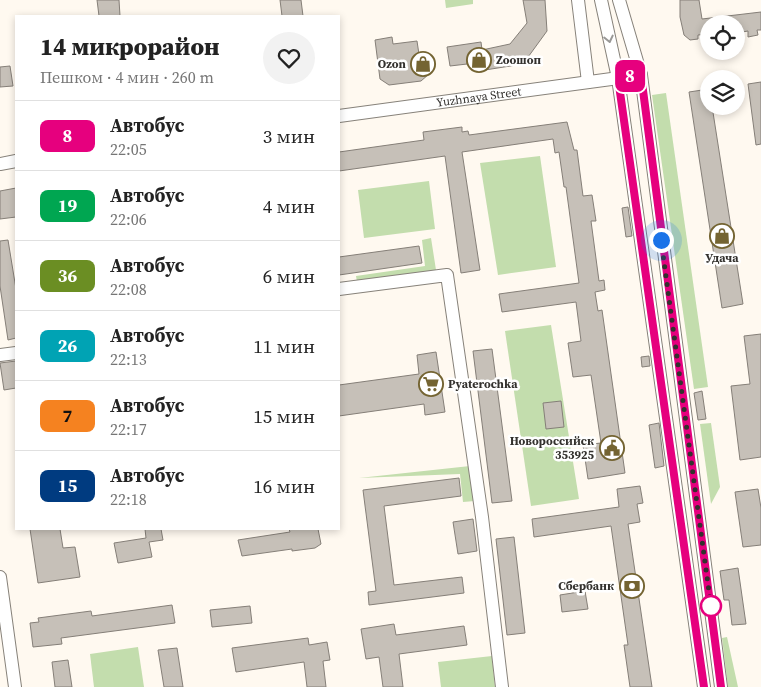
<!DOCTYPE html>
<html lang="ru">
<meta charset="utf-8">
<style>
body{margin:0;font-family:"Source Serif 4",serif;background:#f2f2f2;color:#222;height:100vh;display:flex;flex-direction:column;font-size:19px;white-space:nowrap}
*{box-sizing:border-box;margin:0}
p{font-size:16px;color:#767676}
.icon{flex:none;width:28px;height:28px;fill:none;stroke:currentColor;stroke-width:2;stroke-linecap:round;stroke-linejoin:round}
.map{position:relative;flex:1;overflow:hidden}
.sheet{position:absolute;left:15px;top:15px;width:325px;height:515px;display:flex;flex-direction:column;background:#fff;border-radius:0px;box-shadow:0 2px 8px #0003}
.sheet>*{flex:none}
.badge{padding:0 10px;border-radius:8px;font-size:18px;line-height:32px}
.fabs{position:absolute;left:700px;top:15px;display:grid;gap:10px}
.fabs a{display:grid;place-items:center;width:45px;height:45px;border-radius:50%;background:#fff;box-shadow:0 2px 8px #0003;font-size:25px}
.you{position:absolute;width:25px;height:25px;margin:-12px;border:4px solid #fff;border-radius:50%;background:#1a73e8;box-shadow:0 0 0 8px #1a73e833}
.map>.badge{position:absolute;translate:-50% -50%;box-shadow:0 0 0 2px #fff}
.round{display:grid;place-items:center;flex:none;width:52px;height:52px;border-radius:26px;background:#f2f2f2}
.headline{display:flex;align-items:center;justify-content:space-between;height:85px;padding:0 25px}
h1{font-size:24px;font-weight:800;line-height:38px}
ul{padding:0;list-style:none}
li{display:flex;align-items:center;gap:15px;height:70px;padding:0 25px;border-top:1px solid #e0e0e0}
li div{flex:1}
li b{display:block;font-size:19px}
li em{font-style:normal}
li .badge{min-width:55px;font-weight:700;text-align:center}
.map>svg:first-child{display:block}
.green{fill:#c3ddad}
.building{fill:#c6c0b8;stroke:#857f78}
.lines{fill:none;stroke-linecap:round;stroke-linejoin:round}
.minor-casing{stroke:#87827a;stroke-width:14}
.minor{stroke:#fff;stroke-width:12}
.oneway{stroke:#999896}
.line-casing{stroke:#fff;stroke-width:11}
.line{stroke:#e6007e;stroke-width:8}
.walk{stroke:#33312e;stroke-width:5;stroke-dasharray:0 9}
.stop-dot{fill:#fff;stroke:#e6007e;stroke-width:2.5}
.labels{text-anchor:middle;stroke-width:5;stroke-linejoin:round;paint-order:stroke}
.poi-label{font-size:12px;font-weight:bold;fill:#33312e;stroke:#fff;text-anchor:end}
.street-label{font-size:12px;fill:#33312e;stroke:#fff}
</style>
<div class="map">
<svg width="761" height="687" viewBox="0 0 761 687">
<rect width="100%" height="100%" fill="#fff9f0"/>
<g class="green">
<path d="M445,0H473V4L446,8Z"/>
<path d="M666,93L708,387L694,389L652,95Z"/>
<path d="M540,156L556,267L498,275L480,163Z"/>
<path d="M429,181L435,229L364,238L358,190Z"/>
<path d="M431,238L436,270L357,282L356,276L425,266L422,240Z"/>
<path d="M551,325L579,499L531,506L505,331Z"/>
<path d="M711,423L720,487L711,504L700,424Z"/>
<path d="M470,466L475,501L463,502L460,474L359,478Z"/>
<path d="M727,637L738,687H728L722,638Z"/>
<path d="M138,647L144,687H94L90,654Z"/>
<path d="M492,656L495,687H441L438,662Z"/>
</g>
<g class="building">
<path d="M97,0H119L120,16H99Z"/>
<path d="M280,0H301L303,16H282Z"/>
<path d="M523,0H545L547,31L523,64L485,70L484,62L450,66L447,47L481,42L482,50L510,44L527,23Z"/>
<path d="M680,0H699L702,19L761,12V30H757L758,35L748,37V31L736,33V24H709V34L698,35V39L690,40L684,35L680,17Z"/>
<path d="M392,37L393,44L417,41L420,61L427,60L429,74L421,81L389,85L380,79L375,40Z"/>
<path d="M10,66L13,86L0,87V67Z"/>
<path d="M761,82V144L756,145L748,84Z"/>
<path d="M709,89V106H712L743,304L722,308L689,92Z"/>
<path d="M567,122L574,150H577L583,196L592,195L596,221H591L599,281L604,280L605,290L595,292L598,311L602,310L625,473L588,479L583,445L601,443L591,375L573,377L568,343L581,341L576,302L502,312L499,294L579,283L566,187H564L559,152L555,153L553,139L462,152L480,270L461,273L445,156L339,171V152L424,140L423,132L462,127V132L468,131L469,135Z"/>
<path d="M16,188V217L0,219V191Z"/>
<path d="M628,207L632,236L626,237L622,208Z"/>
<path d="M8,240L16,289V338L8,340L0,286V241Z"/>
<path d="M419,246L422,263L339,275V257Z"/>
<path d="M761,334V457L740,460L731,386L750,384L744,336Z"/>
<path d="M492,349L512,501L492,503L473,351Z"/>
<path d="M436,352L445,412L425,415L424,404L339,416V385L419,374L417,355Z"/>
<path d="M649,356L650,366L642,367L641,357Z"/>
<path d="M16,361V388L4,390L0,363Z"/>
<path d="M702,391L706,419L698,420L694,393Z"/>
<path d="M561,401L564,427L546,429L543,403Z"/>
<path d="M659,423L664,466L655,468L649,425Z"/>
<path d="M459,478L461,496L384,506L394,585L462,577L464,593L369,605L368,592L376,591L363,490Z"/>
<path d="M640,486L643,503L637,504L640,522L628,524L652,687H630L624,645H628L611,526L534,537L532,519L619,507L617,489Z"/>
<path d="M758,489L761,508V545L743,547L735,492Z"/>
<path d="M473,519L477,551L458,554L453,522Z"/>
<path d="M30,529H60L63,548L75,547L80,577L38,583Z"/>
<path d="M145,529H161L163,540L149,542L152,557L118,563L114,543L146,538Z"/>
<path d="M289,529H318L321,544L315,548L292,551V549L242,556L238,540L290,532Z"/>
<path d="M514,537L525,633L507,635L496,539Z"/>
<path d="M738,568L746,624L732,625L729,600H724L720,571Z"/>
<path d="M585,591L588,609L562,612L560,595Z"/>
<path d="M172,605L175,623L61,638L62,644L33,647L30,623L39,622L38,618L91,611L92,616Z"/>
<path d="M250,606L252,623L212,627L210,610Z"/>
<path d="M394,624L396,635L464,626L467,645L399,654L403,687H383L379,657L366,659L361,629Z"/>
<path d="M308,638L309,645L327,642L330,660L323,661L326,687H307L304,662L236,672L232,648Z"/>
<path d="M177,648L183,687H164L158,650Z"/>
<path d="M68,660L72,687H55L52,662Z"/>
</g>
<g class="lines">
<defs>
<g id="minor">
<path d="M578,0L588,82"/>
<path d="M601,0L618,78L704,687"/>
<path d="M619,0L641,75L721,687"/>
<path id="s1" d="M339,116L641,75"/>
<path d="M0,164L16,161"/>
<path d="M339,289L447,275L482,517L502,687"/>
<path d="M0,355L16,353"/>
<path d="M0,577L15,687"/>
</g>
</defs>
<use href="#minor" class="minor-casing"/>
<use href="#minor" class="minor"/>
</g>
<defs><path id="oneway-chevron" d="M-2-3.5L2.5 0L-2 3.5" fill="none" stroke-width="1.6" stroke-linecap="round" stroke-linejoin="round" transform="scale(1.25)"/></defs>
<use class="oneway" href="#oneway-chevron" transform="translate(609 39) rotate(77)"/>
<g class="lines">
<defs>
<path id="line" d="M704,687L618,78L641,75L721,687"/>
</defs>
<use href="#line" class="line-casing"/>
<use href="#line" class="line"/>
<path class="walk" d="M661,240L711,606"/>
</g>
<defs>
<symbol id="shop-ring" viewBox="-11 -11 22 22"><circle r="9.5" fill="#fff" stroke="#746432" stroke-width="1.5"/><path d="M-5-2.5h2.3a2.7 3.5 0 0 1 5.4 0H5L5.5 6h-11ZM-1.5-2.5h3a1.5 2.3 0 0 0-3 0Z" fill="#746432"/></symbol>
<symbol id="supermarket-ring" viewBox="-11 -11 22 22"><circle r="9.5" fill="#fff" stroke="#746432" stroke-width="1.5"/><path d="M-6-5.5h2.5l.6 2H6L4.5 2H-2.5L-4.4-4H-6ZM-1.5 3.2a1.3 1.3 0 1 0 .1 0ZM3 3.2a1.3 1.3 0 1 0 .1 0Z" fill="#746432"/></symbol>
<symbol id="civic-ring" viewBox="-11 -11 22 22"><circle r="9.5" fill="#fff" stroke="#746432" stroke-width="1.5"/><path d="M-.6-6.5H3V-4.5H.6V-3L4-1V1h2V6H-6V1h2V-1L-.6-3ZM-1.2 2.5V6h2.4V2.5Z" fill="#746432"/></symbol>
<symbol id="bank-ring" viewBox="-11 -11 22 22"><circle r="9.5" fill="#fff" stroke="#746432" stroke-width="1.5"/><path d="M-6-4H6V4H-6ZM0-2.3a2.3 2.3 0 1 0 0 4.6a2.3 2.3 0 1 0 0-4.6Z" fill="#746432"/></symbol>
</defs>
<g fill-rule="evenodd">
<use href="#shop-ring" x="465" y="46" width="28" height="28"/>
<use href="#shop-ring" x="409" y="50" width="28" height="28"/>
<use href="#shop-ring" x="708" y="222" width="28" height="28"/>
<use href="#supermarket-ring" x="417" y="370" width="28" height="28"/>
<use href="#civic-ring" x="598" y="434" width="28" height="28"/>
<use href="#bank-ring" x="618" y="572" width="28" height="28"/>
</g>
<circle class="stop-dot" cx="711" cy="606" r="10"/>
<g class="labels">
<g class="poi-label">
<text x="496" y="64" text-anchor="start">Zooшоп</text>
<text x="406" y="68">Ozon</text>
<text x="722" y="262" text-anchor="middle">Удача</text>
<text x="448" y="388" text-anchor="start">Pyaterochka</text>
<text x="594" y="445">Новороссийск<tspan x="594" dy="14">353925</tspan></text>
<text x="614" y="590">Сбербанк</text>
</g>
<g class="street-label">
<text dy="4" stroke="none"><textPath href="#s1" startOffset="141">Yuzhnaya Street</textPath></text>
</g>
</g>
</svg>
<div class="fabs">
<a><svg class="icon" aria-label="locate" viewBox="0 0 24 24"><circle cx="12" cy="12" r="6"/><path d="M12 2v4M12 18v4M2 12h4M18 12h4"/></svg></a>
<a><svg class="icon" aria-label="layers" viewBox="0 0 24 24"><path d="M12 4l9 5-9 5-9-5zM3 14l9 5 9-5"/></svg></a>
</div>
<div class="you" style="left:661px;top:240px"></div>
<b class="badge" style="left:630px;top:76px;background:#e6007e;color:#fff">8</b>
<section class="sheet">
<div class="headline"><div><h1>14 микрорайон</h1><p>Пешком · 4 мин · 260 m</p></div><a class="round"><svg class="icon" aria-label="heart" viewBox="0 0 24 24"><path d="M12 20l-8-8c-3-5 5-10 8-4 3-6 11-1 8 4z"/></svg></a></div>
<ul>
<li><span class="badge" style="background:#e6007e;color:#fff">8</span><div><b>Автобус</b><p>22:05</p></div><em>3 мин</em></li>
<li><span class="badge" style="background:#00a651;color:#fff">19</span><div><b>Автобус</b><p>22:06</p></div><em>4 мин</em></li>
<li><span class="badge" style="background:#6b8e23;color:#fff">36</span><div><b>Автобус</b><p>22:08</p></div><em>6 мин</em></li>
<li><span class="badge" style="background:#00a3b4;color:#fff">26</span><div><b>Автобус</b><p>22:13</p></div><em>11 мин</em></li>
<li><span class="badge" style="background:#f58220;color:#111">7</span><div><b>Автобус</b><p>22:17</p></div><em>15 мин</em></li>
<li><span class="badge" style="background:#003b80;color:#fff">15</span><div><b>Автобус</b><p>22:18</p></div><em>16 мин</em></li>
</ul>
</section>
</div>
